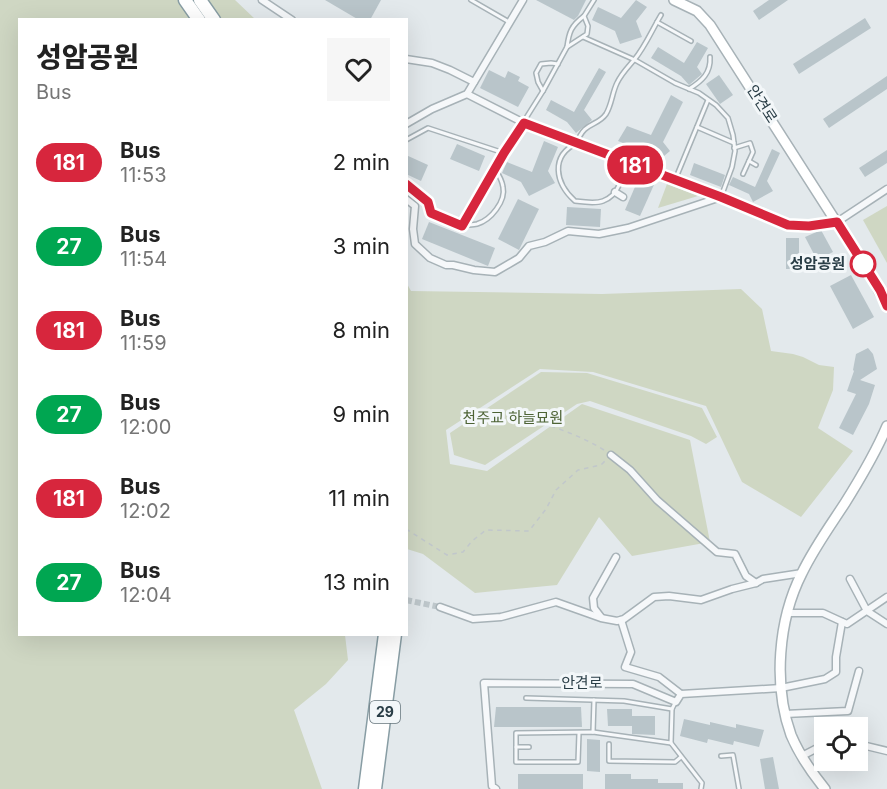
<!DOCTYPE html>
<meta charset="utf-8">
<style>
body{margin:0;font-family:Inter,"Noto Sans KR",sans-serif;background:#f6f6f6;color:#222;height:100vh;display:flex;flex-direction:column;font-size:22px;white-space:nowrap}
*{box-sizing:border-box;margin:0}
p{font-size:20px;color:#767676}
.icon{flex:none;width:33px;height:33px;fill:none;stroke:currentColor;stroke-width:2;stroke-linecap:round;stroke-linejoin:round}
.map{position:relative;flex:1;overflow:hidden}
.sheet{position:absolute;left:18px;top:18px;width:390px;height:618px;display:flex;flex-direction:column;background:#fff;border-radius:0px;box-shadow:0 6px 24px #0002}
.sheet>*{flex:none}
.badge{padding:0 12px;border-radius:20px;font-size:21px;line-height:39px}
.tools{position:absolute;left:814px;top:717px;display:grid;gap:12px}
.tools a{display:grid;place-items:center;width:54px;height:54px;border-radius:0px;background:#fff;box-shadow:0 6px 24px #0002;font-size:30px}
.map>.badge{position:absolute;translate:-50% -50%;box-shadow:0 0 0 3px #fff}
.round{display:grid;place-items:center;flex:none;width:63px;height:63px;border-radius:0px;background:#f6f6f6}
.summary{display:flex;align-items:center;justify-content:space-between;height:102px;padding:0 18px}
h1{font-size:28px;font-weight:800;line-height:45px}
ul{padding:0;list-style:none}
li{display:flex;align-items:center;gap:18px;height:84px;padding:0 18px}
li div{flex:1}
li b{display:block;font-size:22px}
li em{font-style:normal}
li .badge{min-width:66px;font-weight:700;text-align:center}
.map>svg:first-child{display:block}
.green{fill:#cfd7c3}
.building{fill:#b9c5ca}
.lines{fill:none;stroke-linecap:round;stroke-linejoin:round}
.street-tunnel{stroke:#bec7cb;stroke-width:6;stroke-dasharray:6 3;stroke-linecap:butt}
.lane-casing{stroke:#a7b2b7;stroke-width:6}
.street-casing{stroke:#a7b2b7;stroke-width:9}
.secondary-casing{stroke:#a7b2b7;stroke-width:12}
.highway-casing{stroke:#889da4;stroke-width:15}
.path{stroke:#c1c7cb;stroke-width:1.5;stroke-dasharray:4.5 4.5;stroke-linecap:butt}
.lane{stroke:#f6f8fa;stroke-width:3}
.street{stroke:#f6f8fa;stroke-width:6}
.secondary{stroke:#fff;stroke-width:9}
.highway{stroke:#fff;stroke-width:12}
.line-casing{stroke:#fff;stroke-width:14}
.line{stroke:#d7263d;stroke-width:9}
.stop-dot{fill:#fff;stroke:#d7263d;stroke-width:3}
.labels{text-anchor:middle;stroke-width:6;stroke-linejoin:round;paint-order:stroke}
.shield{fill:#f3f7f9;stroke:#66757c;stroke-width:1.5}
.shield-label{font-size:14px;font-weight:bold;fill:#293d46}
.street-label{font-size:15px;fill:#293d46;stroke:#f3f7f9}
.stop-label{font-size:15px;font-weight:bold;fill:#293d46;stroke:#f3f7f9;text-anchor:end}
.park-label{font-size:15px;fill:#4d6335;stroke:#f3f7f9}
</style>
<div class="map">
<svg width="887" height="789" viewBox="0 0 887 789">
<rect width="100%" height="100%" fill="#e3e9ec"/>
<g class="green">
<path d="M0,0H235L255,19L20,20V634L345,635L348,660L326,684L294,710L322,789H0Z"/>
<path d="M667,184L698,196L658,208Z"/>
<path d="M887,206V263L863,220Z"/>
<path d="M406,282L411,291L602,294L741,289L762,309L771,351L793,354L803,357L819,365L834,367L833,390L818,428L853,451L801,517L742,482L706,406L593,372L540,369L446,430L450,464L487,471L582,404L690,440L710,542L632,556L599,517L557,585L475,593L423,554L407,549Z"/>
<path d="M541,372L587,373L702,408L717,437L706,444L691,436L590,401L577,404L485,465L454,455L450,433Z"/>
</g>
<g class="building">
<path d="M325,0H381L370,20H359Z"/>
<path d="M536,0H586L578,16L574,20Z"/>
<path d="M636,0L647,7L636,21L642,37L620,44L615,31L592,20L598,7L621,18Z"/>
<path d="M769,0H788L759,20L753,11Z"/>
<path d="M865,18L871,28L799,74L793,64Z"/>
<path d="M697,42L708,48L697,67L702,74L689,85L681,76L651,58L658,47L684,63Z"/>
<path d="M599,68L606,72L584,110L592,120L576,133L567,122L546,110L551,100L574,112Z"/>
<path d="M489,70L505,78L508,71L520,77L518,81L529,87L518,107L480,88Z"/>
<path d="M719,75L733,95L720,104L706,84Z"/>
<path d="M887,76V89L829,128L823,119Z"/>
<path d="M671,95L683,102L663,142L670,151L658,161L649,153L618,141L627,126L651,135Z"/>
<path d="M544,141L558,147L548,171L555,183L529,196L521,182L502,173L507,162L532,172Z"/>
<path d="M457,144L485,156L479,171L450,159Z"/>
<path d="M772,149L780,153L767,181L773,191L753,202L749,194L729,185L733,177L755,187Z"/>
<path d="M887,150V163L865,177L859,168Z"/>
<path d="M406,155L428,165L421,181L406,174Z"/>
<path d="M694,163L725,175L721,187L690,175Z"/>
<path d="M641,173L657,178L640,216L625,210Z"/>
<path d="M518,199L539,209L519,250L498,239Z"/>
<path d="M567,207L601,209L600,227L566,225Z"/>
<path d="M429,222L495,248L488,266L422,239Z"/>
<path d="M821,230L833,252L817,260L805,237Z"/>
<rect x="786" y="238" width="13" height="31"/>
<path d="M851,275L874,317L853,329L830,286Z"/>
<path d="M868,348L873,354L877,369L860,380L875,385L869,404L853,435L839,428L856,394L847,391L854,371L853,370L856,354Z"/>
<path d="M496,707H581L582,727H494Z"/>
<path d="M607,709H632V716H655V735L632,734V726H608Z"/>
<path d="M684,719L710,725V722L736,728V724L764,730L759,747L734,741L733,745L708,739L707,743L680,736Z"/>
<path d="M587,739L600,740V772L587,771Z"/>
<path d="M773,757L779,789H765L760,759Z"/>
<rect x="518" y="774" width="65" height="15"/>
<path d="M605,774H631V779H658V783H683V789H605Z"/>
</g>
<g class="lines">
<path class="street-tunnel" d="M406,600L440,607"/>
<defs>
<g id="lane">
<path d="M471,0L509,22"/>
<path d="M657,22L691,41"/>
<path d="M583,37L635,60L675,83L699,93L716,105L728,118L733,135L735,151L732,167L721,197"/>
<path d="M567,47C569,32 571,26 584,16"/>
<path d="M689,89C702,81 711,73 710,57"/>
<path d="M543,91L538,82L536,73L541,64L551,63L558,64"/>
<path d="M697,127L734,143"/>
<path d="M406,140L428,128L504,153"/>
<path d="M734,148L750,143L753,152L743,174"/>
<path d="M622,161C624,177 619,195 603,201C595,204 583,202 575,201C555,183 550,156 577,143C584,121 597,127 606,114C612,104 612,93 617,83C621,74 628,67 634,60C645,47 652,30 661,15"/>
<path d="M749,161L756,165"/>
<path d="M675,180L708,100"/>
<path d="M406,184L427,202L431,213L462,226L504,153L543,91L567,47L587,34L588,26L584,16L594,0"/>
<path d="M462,226C467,225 473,225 477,224C491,220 506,201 503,187C502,180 499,175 495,169"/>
<path d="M526,698L624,701L672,709"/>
<path d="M675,703L672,709L671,743L702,783L701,789"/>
<path d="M593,732L594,700"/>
<path d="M579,733L578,762H516V733L593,732L671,743"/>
<path d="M609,744V761L675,762L681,757"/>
<path d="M516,747H529"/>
<path d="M721,756L733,755L739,789"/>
</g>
<g id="street">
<path d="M262,0L292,20"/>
<path d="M406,59L432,63L450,70L474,82"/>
<path d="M467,94L524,123L721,197L788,225L809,226L837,222L887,189"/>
<path d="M406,124L432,109L467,94L523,0"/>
<path d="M622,175L632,179"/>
<path d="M615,192L623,197"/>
<path d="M406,199L415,206L413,229L415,244L430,258L446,265H453L474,270L495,272L519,258L529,246L545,242L568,231L599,234L628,228L721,197"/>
<path d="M611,455L630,470L657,500L717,552L735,554L746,576L756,583"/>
<path d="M850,579L867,611L887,624"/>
<path d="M440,607L473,619L501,617L556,602L601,618L617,621L624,619L654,597L669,596L701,600L732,589L756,583L763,579L802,573"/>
<path d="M787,613H823L847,624L887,597"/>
<path d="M601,617L594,608L593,598L616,557"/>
<path d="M621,620L631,652L625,667L659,677L681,694"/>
<path d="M785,714L848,711L859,671"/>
<path d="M858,744L887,751"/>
<path d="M802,756L825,744"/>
<path d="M496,789L492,786L484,683L633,684L676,702L681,694L781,688L825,679L836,672V657L842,622"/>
</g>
<g id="secondary">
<path d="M674,0L697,11L710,25L874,281L887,306"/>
<path d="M825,789C812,773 799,754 791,735C773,685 778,620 802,573C814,548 830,526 845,503C860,479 876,452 887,426"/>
</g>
<g id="highway">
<path d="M185,0L199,20"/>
<path d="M200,0L214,20"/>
<path d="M365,789L385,634"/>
<path d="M375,789L395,634"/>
</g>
</defs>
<use href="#lane" class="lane-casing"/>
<use href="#street" class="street-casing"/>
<use href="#secondary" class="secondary-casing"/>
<use href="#highway" class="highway-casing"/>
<g class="path">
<path d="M508,412C541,423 575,432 604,450"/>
<path d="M406,529L447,555L463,552L472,541L486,530L529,531L546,509L556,490L578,470L601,465L607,459"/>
</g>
<use href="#lane" class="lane"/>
<use href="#street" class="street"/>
<use href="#secondary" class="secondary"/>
<use href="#highway" class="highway"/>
</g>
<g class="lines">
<defs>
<path id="line" d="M406,184L428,202L431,213L462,226L504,153L524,123L721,197L788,225L809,226L837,222L880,290L887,306"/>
</defs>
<use href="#line" class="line-casing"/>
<use href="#line" class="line"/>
</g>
<circle class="stop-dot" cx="863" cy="264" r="12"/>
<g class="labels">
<rect class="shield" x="370" y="701" width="30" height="22" rx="4.5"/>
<g class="shield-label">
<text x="385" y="717">29</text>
</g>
<g class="street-label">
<text transform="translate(762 104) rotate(57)" y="5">안견로</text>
<text x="582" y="688">안견로</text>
</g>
<g class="stop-label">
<text x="845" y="269">성암공원</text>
</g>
<g class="park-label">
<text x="513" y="423">천주교 하늘묘원</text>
</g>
</g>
</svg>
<div class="tools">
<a><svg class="icon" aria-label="locate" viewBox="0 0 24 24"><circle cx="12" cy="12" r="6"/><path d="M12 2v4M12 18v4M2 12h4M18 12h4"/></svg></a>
</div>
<b class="badge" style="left:635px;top:165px;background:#d7263d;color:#fff">181</b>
<section class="sheet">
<div class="summary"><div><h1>성암공원</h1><p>Bus</p></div><a class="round"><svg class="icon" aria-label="heart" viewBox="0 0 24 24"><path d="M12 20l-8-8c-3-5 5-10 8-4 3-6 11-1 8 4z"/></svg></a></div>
<ul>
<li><span class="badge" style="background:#d7263d;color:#fff">181</span><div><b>Bus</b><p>11:53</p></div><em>2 min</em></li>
<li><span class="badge" style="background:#00a651;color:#fff">27</span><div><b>Bus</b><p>11:54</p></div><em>3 min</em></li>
<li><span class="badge" style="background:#d7263d;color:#fff">181</span><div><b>Bus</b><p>11:59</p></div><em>8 min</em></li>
<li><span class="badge" style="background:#00a651;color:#fff">27</span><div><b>Bus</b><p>12:00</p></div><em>9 min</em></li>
<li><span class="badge" style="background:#d7263d;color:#fff">181</span><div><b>Bus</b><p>12:02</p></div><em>11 min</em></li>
<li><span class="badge" style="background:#00a651;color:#fff">27</span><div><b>Bus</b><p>12:04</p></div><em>13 min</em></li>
</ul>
</section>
</div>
